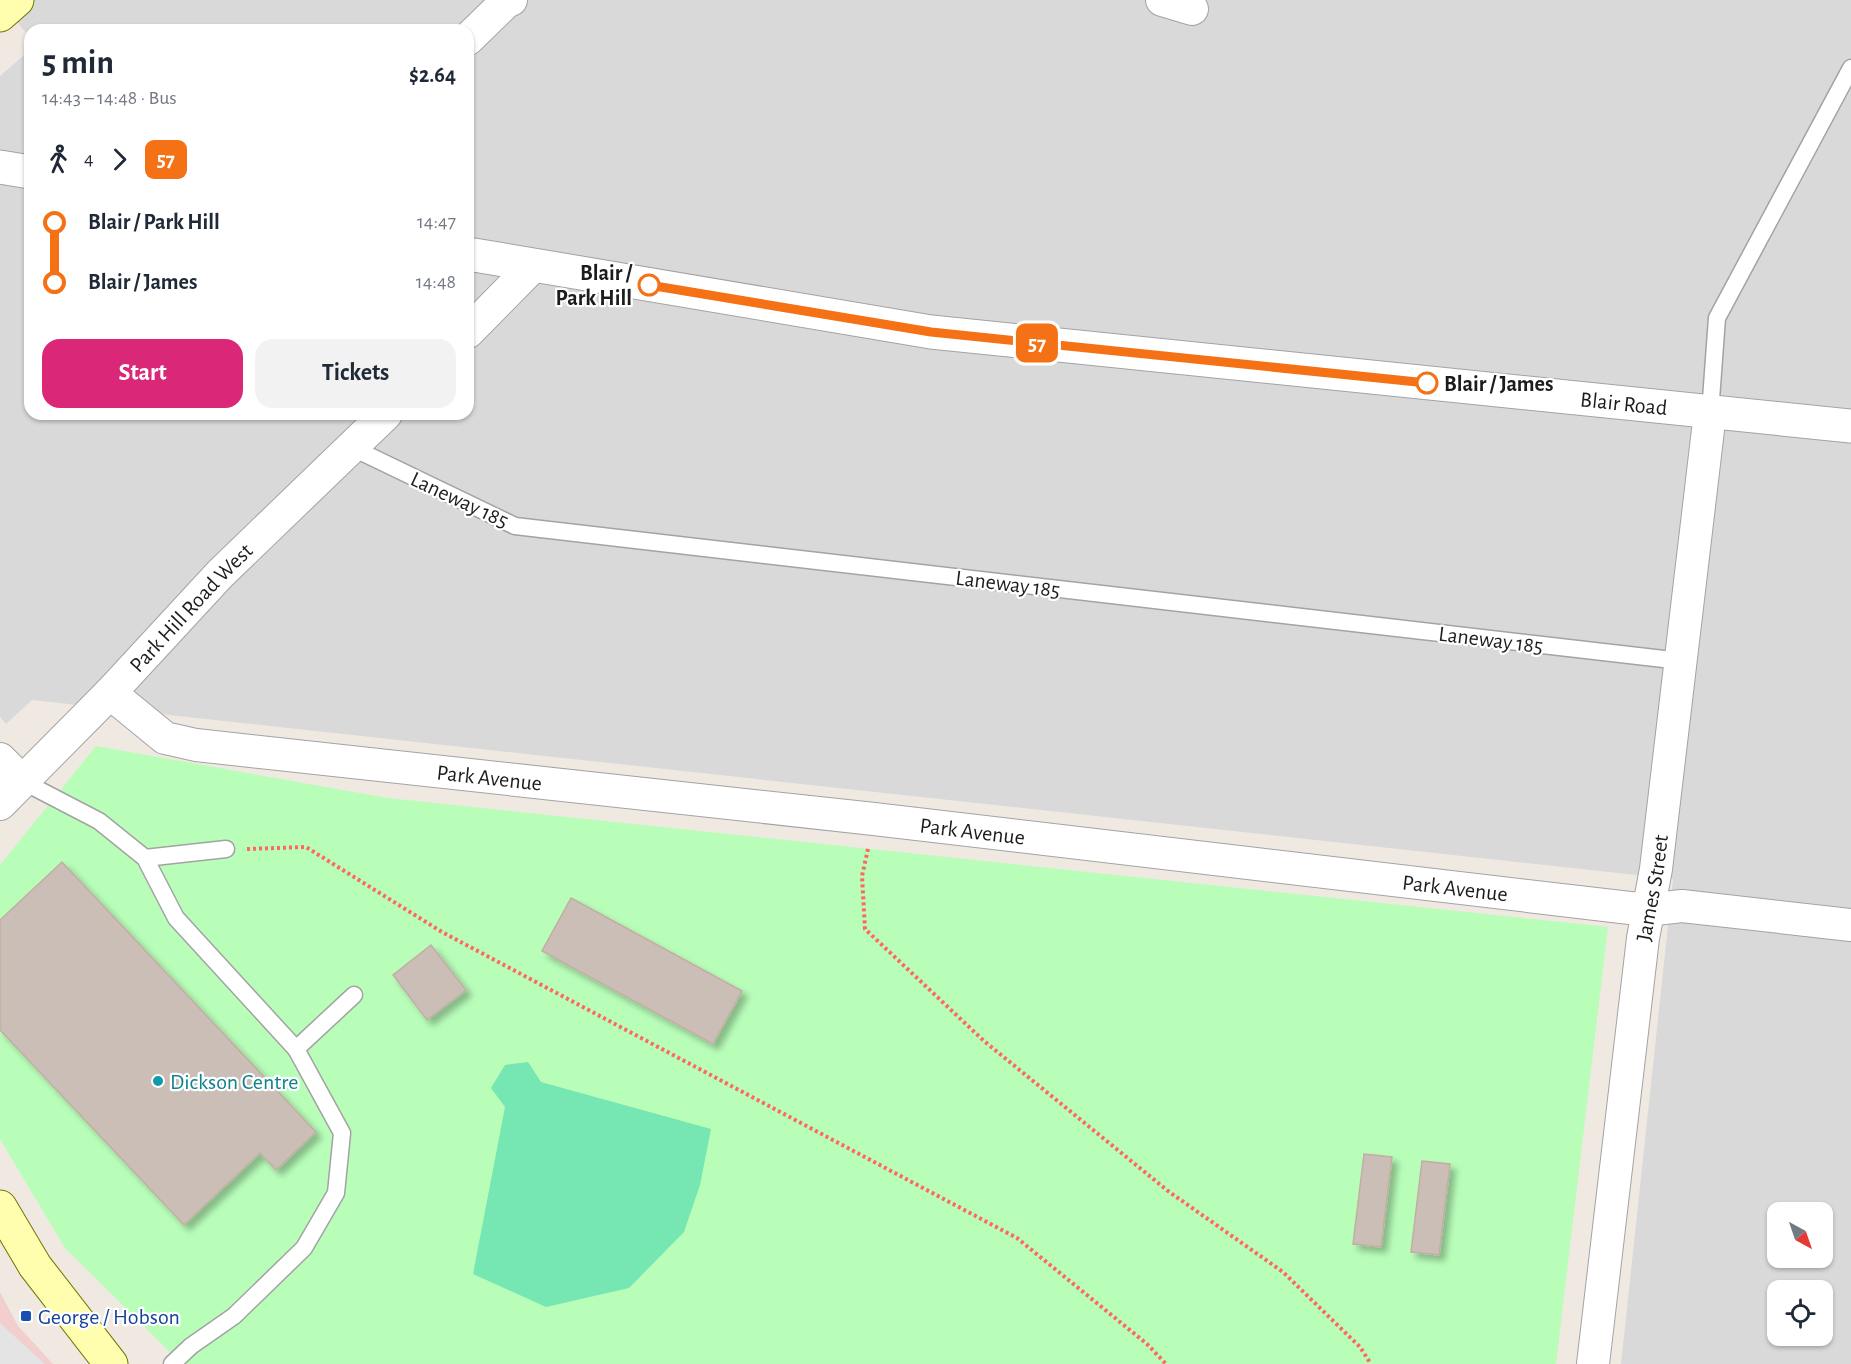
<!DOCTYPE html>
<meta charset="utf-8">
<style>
body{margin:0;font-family:"Alegreya Sans",sans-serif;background:#f2f2f3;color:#1f2937;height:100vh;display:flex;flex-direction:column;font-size:22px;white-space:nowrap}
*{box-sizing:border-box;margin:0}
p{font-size:20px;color:#747a83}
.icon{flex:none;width:33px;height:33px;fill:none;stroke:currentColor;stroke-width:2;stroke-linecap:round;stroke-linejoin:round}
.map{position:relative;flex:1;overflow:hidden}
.sheet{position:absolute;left:24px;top:24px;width:450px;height:396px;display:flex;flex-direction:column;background:#fff;border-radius:18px;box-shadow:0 2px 4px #0004}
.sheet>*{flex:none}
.badge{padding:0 12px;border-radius:9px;font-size:21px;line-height:39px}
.needle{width:39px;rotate:140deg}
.fabs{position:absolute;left:1767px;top:1202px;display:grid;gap:12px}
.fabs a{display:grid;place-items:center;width:66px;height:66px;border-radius:12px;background:#fff;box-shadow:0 2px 4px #0004;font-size:30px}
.map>.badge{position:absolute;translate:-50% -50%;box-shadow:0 0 0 3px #fff}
.legs{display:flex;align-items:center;gap:9px;height:66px;padding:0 18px;font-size:20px}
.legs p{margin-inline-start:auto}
.head{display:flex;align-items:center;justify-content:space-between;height:102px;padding:0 18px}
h1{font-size:33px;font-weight:700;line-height:45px}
.primary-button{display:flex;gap:12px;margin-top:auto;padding:12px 18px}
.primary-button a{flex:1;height:69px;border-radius:18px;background:#db2777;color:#fff;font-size:24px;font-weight:700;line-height:69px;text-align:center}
.primary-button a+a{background:#f2f2f3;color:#1f2937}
ul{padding:0 18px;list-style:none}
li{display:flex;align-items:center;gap:21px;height:60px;font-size:22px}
li i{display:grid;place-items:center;width:9px;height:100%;margin:0 8px;background:currentColor}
li i::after{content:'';width:15px;height:15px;margin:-8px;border:4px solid;border-radius:50%;background:#fff}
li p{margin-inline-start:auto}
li:first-child i{background:linear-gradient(#0000 50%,currentColor 0)}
li:last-child i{background:linear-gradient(currentColor 50%,#0000 0)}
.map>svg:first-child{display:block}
.residential{fill:#dad9d9;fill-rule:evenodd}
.commercial{fill:#f2cecf}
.park{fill:#b8feb9}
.pitch{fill:#76e6b3}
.parking{fill:#e4e4e4}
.building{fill:#cbbeb7;stroke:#c2aea2;stroke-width:1.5;filter:url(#shadow)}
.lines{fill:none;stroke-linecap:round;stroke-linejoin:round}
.service-casing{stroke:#a3a3a3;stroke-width:19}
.minor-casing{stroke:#a3a3a3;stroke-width:34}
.tertiary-casing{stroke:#a3a3a3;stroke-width:35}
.secondary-casing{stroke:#717600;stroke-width:35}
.path{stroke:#ff6761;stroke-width:4;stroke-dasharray:3 3;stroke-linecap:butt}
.service{stroke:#fff;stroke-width:16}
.minor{stroke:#fff;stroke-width:32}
.tertiary{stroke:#fff;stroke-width:33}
.secondary{stroke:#fffeae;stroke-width:33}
.line-1-casing{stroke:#fff;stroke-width:14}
.line-1{stroke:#f47116;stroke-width:9}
.stop-1-dot{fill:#fff;stroke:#f47116;stroke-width:3}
.culture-dot{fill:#0f9aa8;stroke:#fff;stroke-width:2}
.transit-dot{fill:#1a4fb4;stroke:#fff;stroke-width:2}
.labels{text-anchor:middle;stroke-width:4.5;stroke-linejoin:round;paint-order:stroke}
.stop-label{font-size:22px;font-weight:bold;fill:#1c1c1c;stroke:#fff;text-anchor:end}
.street-label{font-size:22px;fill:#1c1c1c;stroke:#fff}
.culture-label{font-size:22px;fill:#0d838f;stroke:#fff;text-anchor:start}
.transit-label{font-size:22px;fill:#164399;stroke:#fff;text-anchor:start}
</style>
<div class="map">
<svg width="1851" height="1364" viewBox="0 0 1851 1364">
<defs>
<filter id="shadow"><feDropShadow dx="5.5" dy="5.5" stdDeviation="3" flood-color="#0004"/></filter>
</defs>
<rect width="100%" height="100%" fill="#efe9e1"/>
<path class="residential" d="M0,0H1851V1364H1621L1673,879L32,700L6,724L0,717V76L30,50V414H468V30H30V37L0,3ZM1778,1212H1822V1257H1778ZM1778,1290H1822V1335H1778Z"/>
<path class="commercial" d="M0,1292L18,1326L53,1364H0Z"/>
<path class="park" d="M96,746L388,798L1608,927L1556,1364H182L65,1248L0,1139V865Z"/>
<path class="pitch" d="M528,1062L541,1082L711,1129L700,1185L684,1232L629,1288L546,1307L473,1274L505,1107L491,1088L505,1065Z"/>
<path class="parking" d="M0,1323L45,1364H0Z"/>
<g class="building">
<path d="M62,862L316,1132L276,1170L260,1153L184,1225L0,1030V920Z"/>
<path d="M571,898L742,991L713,1044L542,951Z"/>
<path d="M431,945L466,990L427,1020L393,975Z"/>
<path d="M1364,1154L1392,1157L1381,1247L1353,1244Z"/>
<path d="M1422,1161L1450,1164L1439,1255L1411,1252Z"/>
</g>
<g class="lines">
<defs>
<g id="service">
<path d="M1710,413L1717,318L1851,68"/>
<path d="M353,448L515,526L1681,661"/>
<path d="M22,781L99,821L145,858L176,918L296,1049L354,995"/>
<path d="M145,858L226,849"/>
<path d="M172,1364L191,1346L234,1316L304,1248L336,1193L342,1133L296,1049"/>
</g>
<g id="minor">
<path d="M1162,0L1192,9"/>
<path d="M468,39L506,2L511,0"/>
<path d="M468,332L534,265"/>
<path id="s1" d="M110,693L165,738L196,745L874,819L1647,910L1682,906L1851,925"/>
<path d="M0,759L22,781"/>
<path id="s2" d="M0,804L110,693L220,574L386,414"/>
<path id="s3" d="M1593,1364L1643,938L1656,869L1710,413"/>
</g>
<g id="tertiary">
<path d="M0,167L30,172"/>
<path id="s4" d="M468,254L931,332L1851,426"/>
</g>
<g id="secondary">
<path d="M0,15L17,0"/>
<path d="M0,1207L35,1266L111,1364"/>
</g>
</defs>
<use href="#service" class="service-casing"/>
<use href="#minor" class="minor-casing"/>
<use href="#tertiary" class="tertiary-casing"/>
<use href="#secondary" class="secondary-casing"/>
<g class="path">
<path d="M247,849L306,847L442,932L1017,1238L1147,1344L1166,1364"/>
<path d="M868,849L862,876L865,929L984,1041L1168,1191L1283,1272L1360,1347L1371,1364"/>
</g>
<use href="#service" class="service"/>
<use href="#minor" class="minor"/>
<use href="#tertiary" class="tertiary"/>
<use href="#secondary" class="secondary"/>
</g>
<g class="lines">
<defs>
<path id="line-1" d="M649,285L931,332L1427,383"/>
</defs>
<use href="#line-1" class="line-1-casing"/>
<use href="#line-1" class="line-1"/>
</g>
<g class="stop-1-dot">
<circle cx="649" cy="285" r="10"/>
<circle cx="1427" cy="383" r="10"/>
</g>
<circle class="culture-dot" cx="158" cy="1081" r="6"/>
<rect class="transit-dot" x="20" y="1310" width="12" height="12" rx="3"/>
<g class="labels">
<g class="stop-label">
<text x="632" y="280">Blair /<tspan x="632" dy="25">Park Hill</tspan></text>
<text x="1444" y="391" text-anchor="start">Blair / James</text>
</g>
<g class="street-label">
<text dy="8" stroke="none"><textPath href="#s4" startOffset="1166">Blair Road</textPath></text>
<text transform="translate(460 499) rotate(25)" y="8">Laneway 185</text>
<text transform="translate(1008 583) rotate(7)" y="8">Laneway 185</text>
<text dy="8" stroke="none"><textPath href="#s2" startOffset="274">Park Hill Road West</textPath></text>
<text transform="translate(1491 639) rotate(7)" y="8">Laneway 185</text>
<text dy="8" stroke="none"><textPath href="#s1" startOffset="398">Park Avenue</textPath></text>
<text dy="8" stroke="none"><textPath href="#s1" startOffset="884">Park Avenue</textPath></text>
<text dy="8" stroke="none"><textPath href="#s1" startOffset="1370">Park Avenue</textPath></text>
<text dy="8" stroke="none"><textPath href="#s3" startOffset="480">James Street</textPath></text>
</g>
<g class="culture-label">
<text x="170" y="1089">Dickson Centre</text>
</g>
<g class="transit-label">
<text x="38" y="1324">George / Hobson</text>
</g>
</g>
</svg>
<div class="fabs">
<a><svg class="needle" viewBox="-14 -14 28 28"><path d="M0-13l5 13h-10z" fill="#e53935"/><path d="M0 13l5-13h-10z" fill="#747a83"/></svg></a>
<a><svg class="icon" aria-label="locate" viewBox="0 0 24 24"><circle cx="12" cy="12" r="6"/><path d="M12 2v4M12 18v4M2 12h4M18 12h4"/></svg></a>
</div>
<b class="badge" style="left:1037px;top:343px;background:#f47116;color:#fff">57</b>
<section class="sheet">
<div class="head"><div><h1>5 min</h1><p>14:43 – 14:48 · Bus</p></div><b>$2.64</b></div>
<div class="legs"><svg class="icon" aria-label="walk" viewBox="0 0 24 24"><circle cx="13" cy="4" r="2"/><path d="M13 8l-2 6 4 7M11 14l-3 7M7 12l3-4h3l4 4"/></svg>4<svg class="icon" aria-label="forward" viewBox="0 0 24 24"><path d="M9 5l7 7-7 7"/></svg><b class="badge" style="background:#f47116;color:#fff">57</b></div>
<ul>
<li><i style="color:#f47116"></i><b>Blair / Park Hill</b><p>14:47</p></li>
<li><i style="color:#f47116"></i><b>Blair / James</b><p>14:48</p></li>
</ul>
<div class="primary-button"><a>Start</a><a>Tickets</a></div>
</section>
</div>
